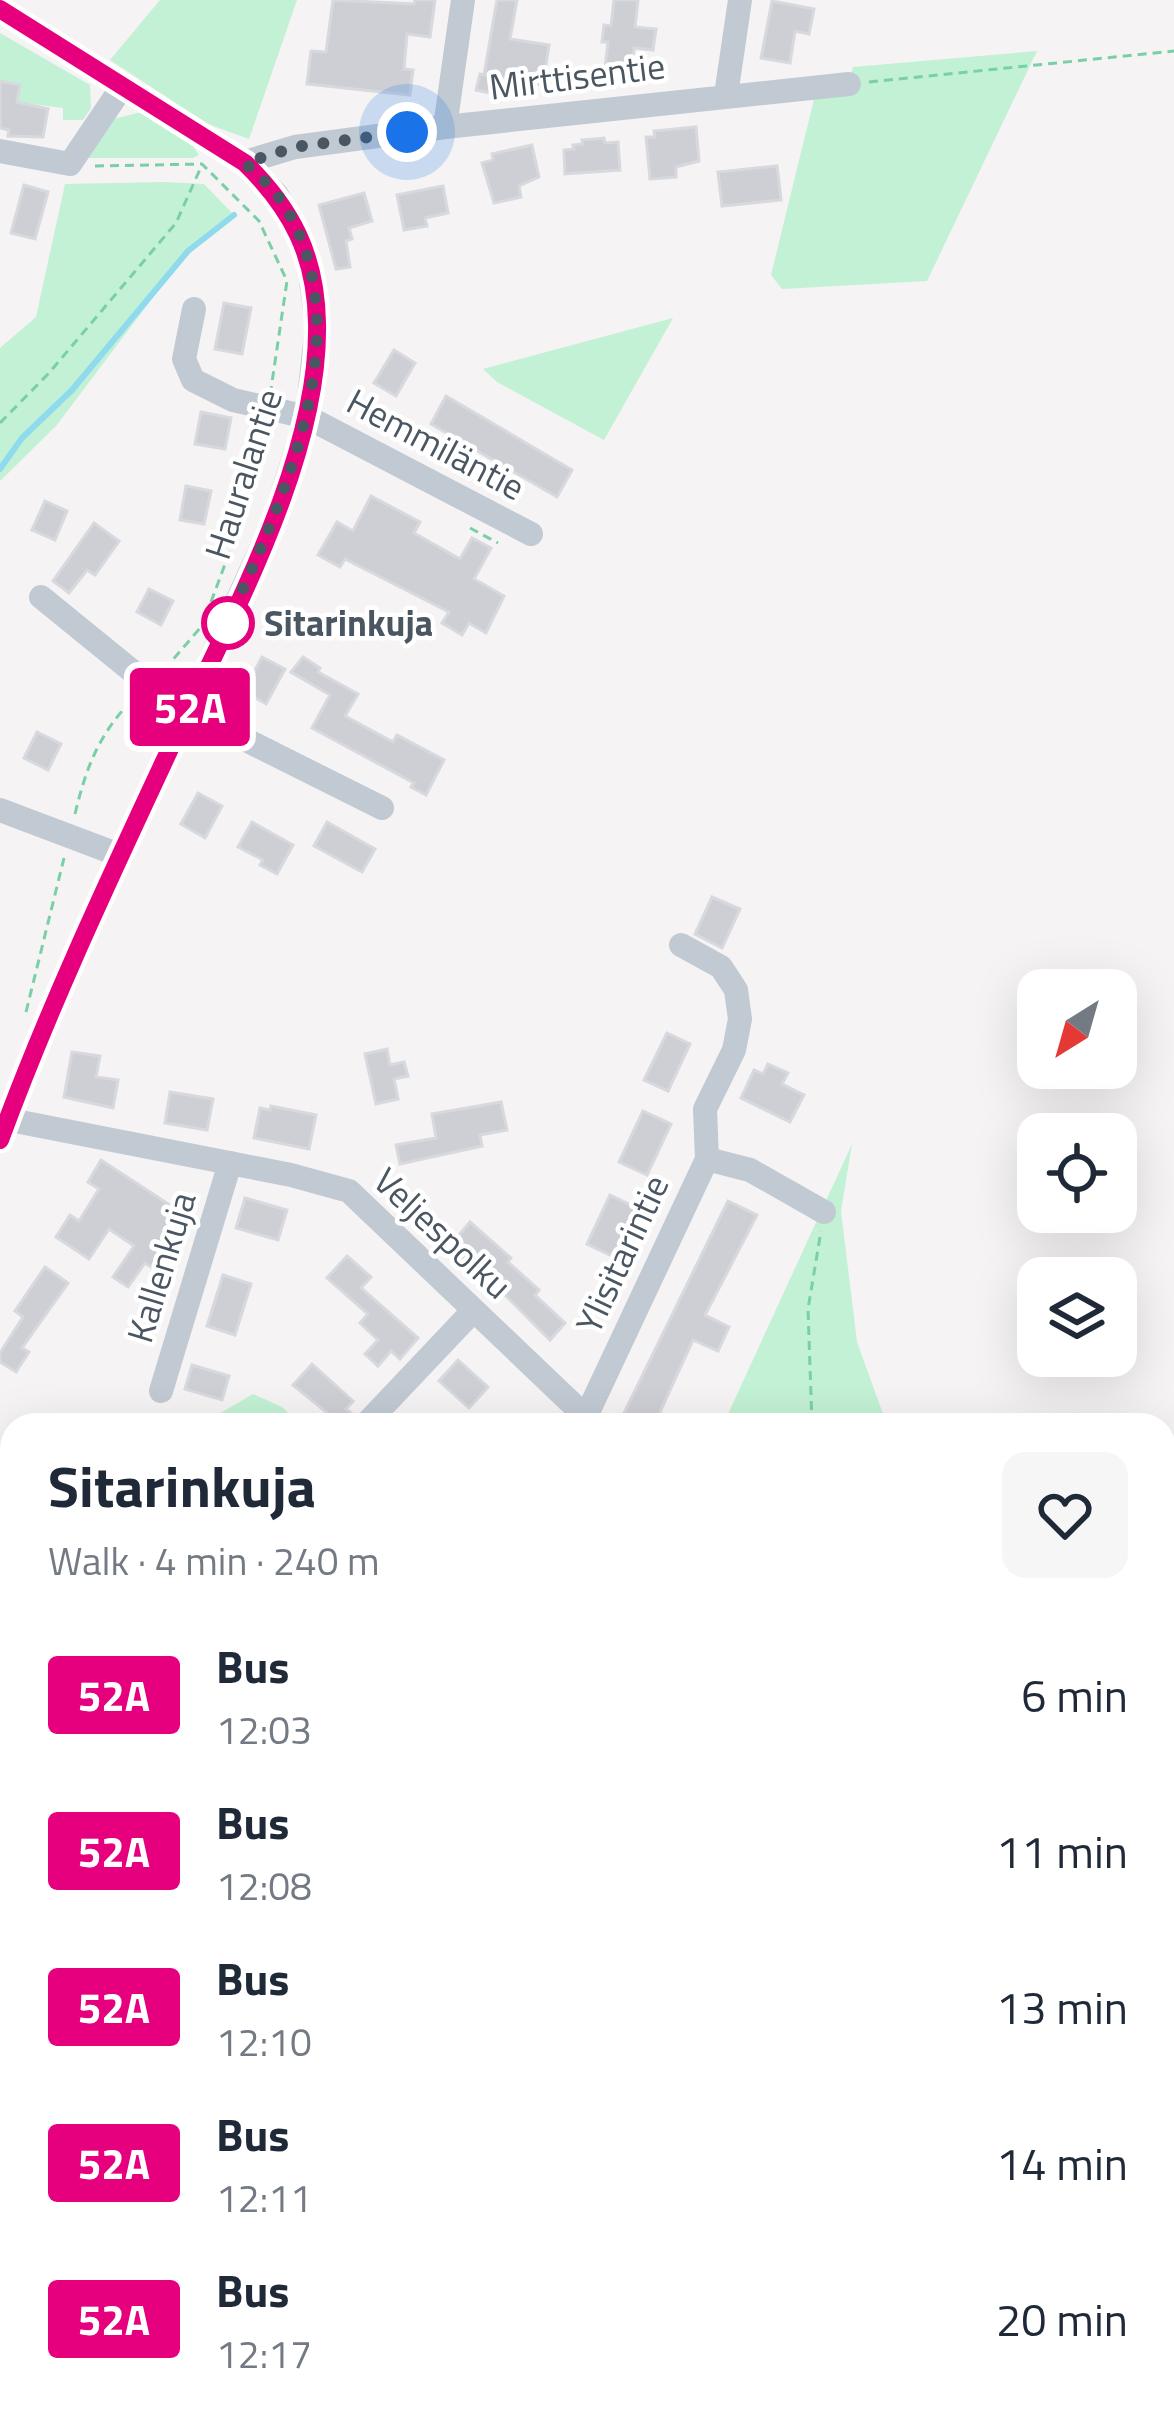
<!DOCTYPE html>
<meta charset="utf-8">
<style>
body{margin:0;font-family:"Titillium Web",sans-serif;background:#f6f6f7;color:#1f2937;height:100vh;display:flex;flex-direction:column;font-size:45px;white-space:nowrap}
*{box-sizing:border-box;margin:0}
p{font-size:39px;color:#747a83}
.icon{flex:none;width:66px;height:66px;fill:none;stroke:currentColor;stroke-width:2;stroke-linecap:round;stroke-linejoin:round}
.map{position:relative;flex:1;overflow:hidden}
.drawer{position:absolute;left:0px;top:1413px;width:1176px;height:1011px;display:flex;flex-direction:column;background:#fff;border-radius:36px 36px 0 0;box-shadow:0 12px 48px #0002}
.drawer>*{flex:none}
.badge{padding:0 24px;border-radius:9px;font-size:42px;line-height:78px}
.needle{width:78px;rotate:217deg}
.controls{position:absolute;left:1017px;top:969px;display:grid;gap:24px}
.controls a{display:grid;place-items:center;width:120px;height:120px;border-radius:24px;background:#fff;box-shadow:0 12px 48px #0002;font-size:60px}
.you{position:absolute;width:60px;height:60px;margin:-30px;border:9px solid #fff;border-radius:50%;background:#1a73e8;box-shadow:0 0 0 18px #1a73e833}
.map>.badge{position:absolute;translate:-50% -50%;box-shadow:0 0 0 6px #fff}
.round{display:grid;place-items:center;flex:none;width:126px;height:126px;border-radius:24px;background:#f6f6f7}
.headline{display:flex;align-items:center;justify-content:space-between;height:204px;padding:0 48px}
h1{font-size:57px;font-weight:700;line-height:90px}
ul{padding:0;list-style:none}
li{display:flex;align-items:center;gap:36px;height:156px;padding:0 48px}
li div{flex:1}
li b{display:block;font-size:45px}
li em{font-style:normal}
li .badge{min-width:132px;font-weight:700;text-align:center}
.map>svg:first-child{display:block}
.green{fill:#c3f1d5}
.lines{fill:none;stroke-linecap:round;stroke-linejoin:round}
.stream{stroke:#90daee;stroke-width:6}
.building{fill:#cdcfd5;stroke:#d7d9de;stroke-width:3}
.path{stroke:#7ad0a6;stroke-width:3;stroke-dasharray:9 6;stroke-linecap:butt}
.lane{stroke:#c1cad2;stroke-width:12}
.street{stroke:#c1cad2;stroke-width:24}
.line-casing{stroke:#fff;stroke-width:27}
.line{stroke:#e6007e;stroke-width:18}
.walk{stroke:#4a5661;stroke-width:12;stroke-dasharray:0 21.6}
.stop-dot{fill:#fff;stroke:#e6007e;stroke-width:6}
.labels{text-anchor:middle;stroke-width:9;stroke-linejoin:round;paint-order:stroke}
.street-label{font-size:36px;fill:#4a5661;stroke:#fff}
.stop-label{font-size:36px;font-weight:bold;fill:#4a5661;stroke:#fff;text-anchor:start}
</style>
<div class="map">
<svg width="1174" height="2422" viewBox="0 0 1174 2422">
<rect width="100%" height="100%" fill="#f5f3f3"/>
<g class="green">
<path d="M160,0H297L249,139L208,124L110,60Z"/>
<path d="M0,33L90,85L91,108L83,120H63V108L17,102L20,85L0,81Z"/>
<path d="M1037,51L927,281L782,289L771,275L817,87L849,84L853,67Z"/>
<path d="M142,112L193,146L199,155L193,158H88L109,120Z"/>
<path d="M166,182L204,184L234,215L188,251L56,426L0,481V348L36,317L65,184Z"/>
<path d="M673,318L604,440L497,382L483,369Z"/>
<path d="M852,1144L841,1211L857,1342L887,1425H723Z"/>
<path d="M253,1394L282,1407L301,1425H200Z"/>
<path d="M12,1937V2153L0,2139V1948Z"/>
<path d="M258,2412H732L717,2422H253Z"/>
</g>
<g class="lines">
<path class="stream" d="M0,469L22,438L72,390L188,251L234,215"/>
</g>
<g class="building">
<path d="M333,0L414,4L415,0H435L430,37L407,34L404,69L413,70L410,95L307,84L311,51L326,52Z"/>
<path d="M497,0H517L510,39L549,45L543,85L503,79L500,95L476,90L480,74L484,75Z"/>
<path d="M614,0H638L635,27L656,29L653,50L634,48L632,66L605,68L608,42H602L604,25L611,26Z"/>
<path d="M772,1L814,9L809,34L795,31L790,63L761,58Z"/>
<path d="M0,81L20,85L17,102L48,109L43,137L8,136L9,130L0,128Z"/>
<path d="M696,127L699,161L676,167V177L650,179L646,137H655L654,131Z"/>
<path d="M604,138L605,143L618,142L620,170L565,174L564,150L574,149L573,145L583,144L582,140Z"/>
<path d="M532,145L539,177L519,186L521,197L494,203L482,163L493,160L492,154Z"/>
<path d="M777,166L781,200L722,206L718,172Z"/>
<path d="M24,185L48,192L35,239L11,233Z"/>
<path d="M443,186L448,213L425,218L427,226L404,230L397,195Z"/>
<path d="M364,193L372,221L349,228L352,239L346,241L350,267L336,269L319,205Z"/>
<path d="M224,303L251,308L242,354L215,349Z"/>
<path d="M394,350L415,363L396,396L374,383Z"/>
<path d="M446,396L572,470L557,497L431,424Z"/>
<path d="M201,412L231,418L225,449L195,444Z"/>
<path d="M186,486L211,491L204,524L180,520Z"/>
<path d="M371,496L420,522L414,533L460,559L472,538L491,548L474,579L504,596L486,633L469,623L462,635L442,623L449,612L345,559L340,567L318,555L337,522L353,531Z"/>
<path d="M45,501L67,511L55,540L32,530Z"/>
<path d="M94,523L119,541L95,575L87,570L69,593L53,581Z"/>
<path d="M149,589L173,601L161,625L137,612Z"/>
<path d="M262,657L285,669L266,704L244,691Z"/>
<path d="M303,657L320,668L318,672L358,694L345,716L393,742L397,735L444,760L426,795L411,787L414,783L312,728L330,695L291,672Z"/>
<path d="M37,732L61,744L48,770L24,758Z"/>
<path d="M198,793L222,806L205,838L181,824Z"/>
<path d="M252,822L293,845L277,874L260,865L263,860L238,847Z"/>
<path d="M327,822L375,849L362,872L314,846Z"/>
<path d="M712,897L740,909L722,948L695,934Z"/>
<path d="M667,1033L690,1044L668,1091L644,1080Z"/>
<path d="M387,1049L390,1065L404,1062L408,1076L394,1079L398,1099L376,1104L365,1054Z"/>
<path d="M72,1052L100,1056L96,1077L118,1080L113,1108L64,1097Z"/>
<path d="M768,1064L788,1073L782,1084L804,1095L790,1122L741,1098L754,1070L763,1074Z"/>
<path d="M170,1092L213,1099L207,1130L165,1123Z"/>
<path d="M501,1102L507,1130L480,1135L482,1146L400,1164L396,1145L436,1138L432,1114Z"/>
<path d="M271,1106L316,1115L309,1149L254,1138L260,1108L270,1110Z"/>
<path d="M643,1111L671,1124L647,1175L619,1162Z"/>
<path d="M101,1160L173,1207L166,1216L179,1225L151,1267L145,1263L128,1287L113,1277L134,1246L109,1229L89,1259L56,1237L70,1215L79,1221L99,1189L88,1182Z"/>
<path d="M610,1195L637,1208L614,1257L587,1244Z"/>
<path d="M245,1198L287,1210L278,1240L236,1228Z"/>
<path d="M728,1201L757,1215L705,1315L729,1327L718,1351L693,1340L654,1425H639L622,1417Z"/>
<path d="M470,1222L511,1258L508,1262L539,1290L535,1295L565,1323L550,1340L491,1281L488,1284L448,1248Z"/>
<path d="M347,1256L371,1277L361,1288L418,1338L400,1359L391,1351L378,1366L365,1354L378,1340L360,1323L368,1314L327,1278Z"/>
<path d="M45,1267L68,1283L22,1348L29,1352L16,1372L0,1362V1353L23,1317L15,1311Z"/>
<path d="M223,1275L251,1284L235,1335L207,1326Z"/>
<path d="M458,1360L488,1387L469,1408L439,1381Z"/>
<path d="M312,1364L353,1401L346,1409L352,1414L342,1425L293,1385Z"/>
<path d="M192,1365L229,1376L222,1400L185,1389Z"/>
</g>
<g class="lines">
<g class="path">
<path d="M869,82L1174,51"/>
<path d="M95,166L202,164L259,221L287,281L271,389"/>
<path d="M0,423L49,373L176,223L201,167"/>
<path d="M470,528L498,543"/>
<path d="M211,602L245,510L264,428"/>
<path d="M164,670L201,627"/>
<path d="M75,814C86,768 98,736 131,701"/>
<path d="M26,1012L64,858"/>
<path d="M812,1425L808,1309L821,1231"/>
<path d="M1164,1912L1174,1910"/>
<path d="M378,2422L384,2412"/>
<path d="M533,2422L544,2412"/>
</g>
<g class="lane">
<path d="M900,2412L910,2422"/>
<path d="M800,2422L810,2412"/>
</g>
<g class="street">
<path d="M0,9L245,162L277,195L307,253L317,323L307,417L273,522L51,1011L0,1140"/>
<path d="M726,95L740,0"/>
<path d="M445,127L463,0"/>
<path d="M0,151L70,164L122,87"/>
<path d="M245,162L295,147L445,127L849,84"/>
<path d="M194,309L184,359L193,380L233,400L307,417L531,534"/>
<path d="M41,597L148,684L188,711L382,808"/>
<path d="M0,810L122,856"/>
<path d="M0,1118L291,1175L349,1191L586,1417"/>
<path d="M707,1159L750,1170L824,1212"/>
<path d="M161,1391L230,1163"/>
<path d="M365,1425L473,1311"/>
<path d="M582,1425L707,1159L705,1109L734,1050L740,1019L736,990L721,967L681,945"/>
<path d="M0,1556L12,1560"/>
<path d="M0,1761L12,1741"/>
<path d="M0,2296L12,2295"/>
</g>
</g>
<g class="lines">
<defs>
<path id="line" d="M0,9L245,163C292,209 316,256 317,323C320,448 242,596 189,708C123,850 54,993 0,1140"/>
</defs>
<use href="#line" class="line-casing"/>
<use href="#line" class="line"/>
<path class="walk" d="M228,623L222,635C279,509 369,326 278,196C269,184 256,173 245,163L295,147L407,132"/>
</g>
<circle class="stop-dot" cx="228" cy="623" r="24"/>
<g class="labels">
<g class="street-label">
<text transform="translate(577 76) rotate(-7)" y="13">Mirttisentie</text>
<text transform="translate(436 444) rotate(28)" y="13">Hemmiläntie</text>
<text transform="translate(243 474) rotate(-72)" y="13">Hauralantie</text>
<text transform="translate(443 1233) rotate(43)" y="13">Veljespolku</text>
<text transform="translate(622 1254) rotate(-65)" y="13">Ylisitarintie</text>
<text transform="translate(161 1267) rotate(-73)" y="13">Kallenkuja</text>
</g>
<g class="stop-label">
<text x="264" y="636">Sitarinkuja</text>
</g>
</g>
</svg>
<div class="controls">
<a><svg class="needle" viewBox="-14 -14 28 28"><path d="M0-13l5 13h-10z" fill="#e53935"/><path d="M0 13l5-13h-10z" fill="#747a83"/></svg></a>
<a><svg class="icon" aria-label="locate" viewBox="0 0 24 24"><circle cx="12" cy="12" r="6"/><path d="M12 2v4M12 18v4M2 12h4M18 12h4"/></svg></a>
<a><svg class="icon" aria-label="layers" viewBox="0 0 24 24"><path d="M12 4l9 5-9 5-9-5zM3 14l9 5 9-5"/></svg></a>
</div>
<div class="you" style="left:407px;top:132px"></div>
<b class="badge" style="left:190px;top:707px;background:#e6007e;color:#fff">52A</b>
<section class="drawer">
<div class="headline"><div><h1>Sitarinkuja</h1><p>Walk · 4 min · 240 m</p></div><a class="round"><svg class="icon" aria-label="heart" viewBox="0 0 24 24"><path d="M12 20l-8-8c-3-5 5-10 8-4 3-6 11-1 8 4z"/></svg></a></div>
<ul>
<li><span class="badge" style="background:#e6007e;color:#fff">52A</span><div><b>Bus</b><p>12:03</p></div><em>6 min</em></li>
<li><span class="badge" style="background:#e6007e;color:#fff">52A</span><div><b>Bus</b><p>12:08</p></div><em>11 min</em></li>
<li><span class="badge" style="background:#e6007e;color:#fff">52A</span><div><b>Bus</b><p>12:10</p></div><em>13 min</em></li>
<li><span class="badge" style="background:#e6007e;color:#fff">52A</span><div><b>Bus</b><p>12:11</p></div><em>14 min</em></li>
<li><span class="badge" style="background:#e6007e;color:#fff">52A</span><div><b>Bus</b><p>12:17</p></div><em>20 min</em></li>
</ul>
</section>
</div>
